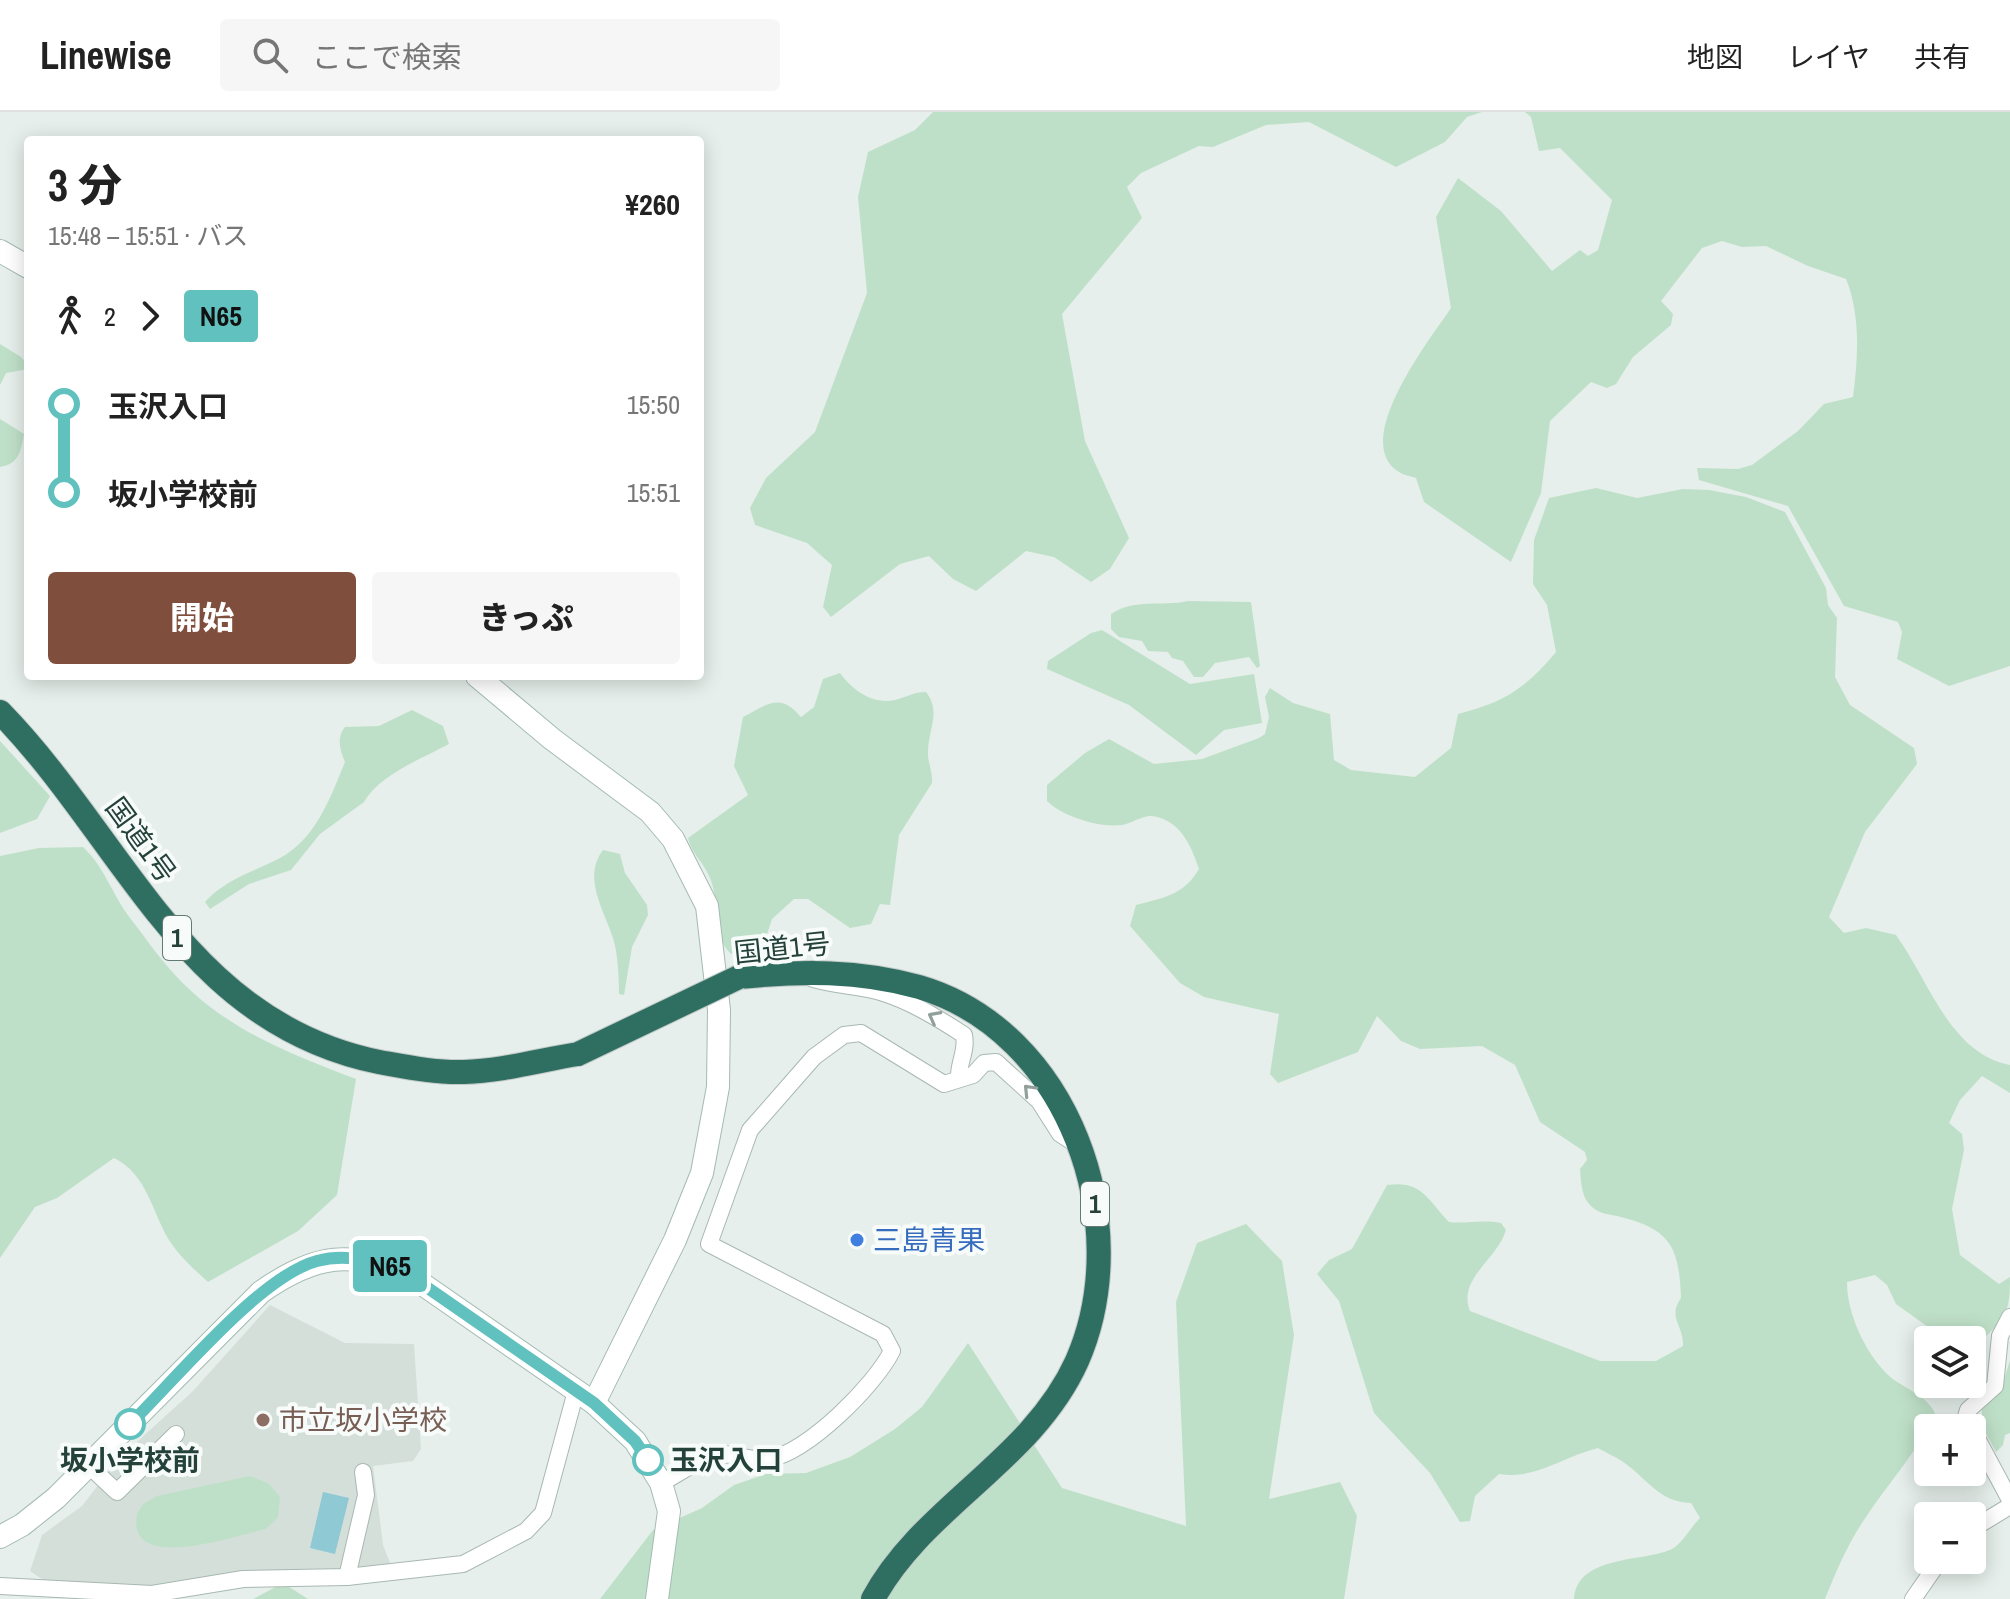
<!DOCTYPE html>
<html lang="ja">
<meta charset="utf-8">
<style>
body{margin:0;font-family:"Archivo Narrow","Noto Sans JP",sans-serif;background:#f6f6f6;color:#222;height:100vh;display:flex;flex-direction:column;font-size:30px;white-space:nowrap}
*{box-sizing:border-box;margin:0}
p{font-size:26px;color:#767676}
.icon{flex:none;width:44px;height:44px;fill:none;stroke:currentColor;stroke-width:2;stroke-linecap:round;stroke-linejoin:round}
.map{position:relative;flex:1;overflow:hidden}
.details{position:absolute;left:24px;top:24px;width:680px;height:544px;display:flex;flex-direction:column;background:#fff;border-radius:8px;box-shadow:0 4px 20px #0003}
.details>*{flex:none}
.badge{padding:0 16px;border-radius:6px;font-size:28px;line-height:52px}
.controls{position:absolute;left:1914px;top:1214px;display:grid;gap:16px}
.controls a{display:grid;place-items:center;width:72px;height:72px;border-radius:8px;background:#fff;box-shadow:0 4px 20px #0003;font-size:40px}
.map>.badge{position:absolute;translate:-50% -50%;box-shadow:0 0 0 4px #fff}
.legs{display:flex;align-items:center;gap:12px;height:88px;padding:0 24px;font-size:26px}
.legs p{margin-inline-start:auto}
.overview{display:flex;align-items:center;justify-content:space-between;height:136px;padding:0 24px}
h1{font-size:44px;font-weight:800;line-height:60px}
.action{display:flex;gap:16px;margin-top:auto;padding:16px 24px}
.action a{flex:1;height:92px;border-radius:8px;background:#804e3d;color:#fff;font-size:32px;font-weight:800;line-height:92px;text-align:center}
.action a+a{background:#f6f6f6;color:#222}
ul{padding:0 24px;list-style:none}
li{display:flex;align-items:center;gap:28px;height:88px;font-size:30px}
li i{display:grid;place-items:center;width:12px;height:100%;margin:0 10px;background:currentColor}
li i::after{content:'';width:20px;height:20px;margin:-10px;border:6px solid;border-radius:50%;background:#fff}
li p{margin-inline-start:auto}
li:first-child i{background:linear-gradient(#0000 50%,currentColor 0)}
li:last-child i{background:linear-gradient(currentColor 50%,#0000 0)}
header{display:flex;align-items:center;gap:48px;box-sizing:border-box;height:112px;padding:0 40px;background:#fff;border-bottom:2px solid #e0e0e0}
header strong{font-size:38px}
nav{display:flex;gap:44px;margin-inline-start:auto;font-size:28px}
.search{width:560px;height:72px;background:#f6f6f6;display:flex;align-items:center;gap:20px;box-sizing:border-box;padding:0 28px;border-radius:8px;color:#767676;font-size:30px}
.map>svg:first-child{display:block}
.built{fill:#d4dfda}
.green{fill:#bfe0c8}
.water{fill:#8ec9d4}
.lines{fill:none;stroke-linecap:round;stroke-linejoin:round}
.street-casing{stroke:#a8b8b2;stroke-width:18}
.secondary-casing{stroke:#a4bbb3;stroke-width:24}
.highway-casing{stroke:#c2cac8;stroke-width:26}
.street{stroke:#fff;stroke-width:16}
.secondary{stroke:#fff;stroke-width:22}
.highway{stroke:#2f6f62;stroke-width:24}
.highway-bridge-casing{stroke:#c2cac8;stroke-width:26;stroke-linecap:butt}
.highway-bridge{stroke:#2f6f62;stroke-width:24}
.oneway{stroke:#92a09c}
.line-1-casing{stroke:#fff;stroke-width:18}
.line-1{stroke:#61c1be;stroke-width:12}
.shop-dot{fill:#3f7fe0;stroke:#f7fbf9;stroke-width:3}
.education-dot{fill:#8d6e63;stroke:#f7fbf9;stroke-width:3}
.stop-1-dot{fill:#fff;stroke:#61c1be;stroke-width:4}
.labels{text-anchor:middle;stroke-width:8;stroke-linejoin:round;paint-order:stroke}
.shield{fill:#f7fbf9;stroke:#637a73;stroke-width:2}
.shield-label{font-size:26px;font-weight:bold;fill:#24423a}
.street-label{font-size:28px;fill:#24423a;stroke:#f7fbf9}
.shop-label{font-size:28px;fill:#366cbe;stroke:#f7fbf9;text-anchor:start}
.education-label{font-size:28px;fill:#785e54;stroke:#f7fbf9;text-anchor:start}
.stop-label{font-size:28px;font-weight:bold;fill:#24423a;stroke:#f7fbf9}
</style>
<header>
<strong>Linewise</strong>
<div class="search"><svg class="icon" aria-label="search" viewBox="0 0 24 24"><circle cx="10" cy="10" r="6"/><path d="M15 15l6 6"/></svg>ここで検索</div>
<nav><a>地図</a><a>レイヤ</a><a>共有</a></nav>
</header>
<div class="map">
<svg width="2010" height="1487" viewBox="0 0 2010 1487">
<rect width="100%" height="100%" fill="#e6efeb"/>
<path class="built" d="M270,1193L345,1231L414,1232L421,1337L413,1349L373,1354L383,1433L392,1456L171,1478L52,1474L30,1459L42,1423L82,1394L118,1347L193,1279Z"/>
<g class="green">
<path d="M933,0H1482L1467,5L1445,30L1396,55L1309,10L1266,13L1213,35L1199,34L1141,61L1127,75L1142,106L1062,202L1085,329L1129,426L1110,457L1091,470L1054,445L1026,439L976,479L953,467L929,444L900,452L831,505L823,495L832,453L807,431L755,413L750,396L766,366L815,320L867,181L858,85L868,40L915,18Z"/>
<path d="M1525,0H2010V554L1949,574L1897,547L1902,520L1898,510L1844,494L1788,394L1699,368L1697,356L1738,357L1752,353L1798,319L1824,292L1853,285C1858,246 1861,204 1846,167L1808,154L1766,134L1742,135L1722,129L1702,136L1661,189L1673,202L1671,213L1633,245L1616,272L1607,276L1591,270L1550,309L1541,381L1511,450L1424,390L1416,366C1411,364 1403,363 1399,360C1349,330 1431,226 1451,196L1436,105L1458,66L1501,99L1552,159L1580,138L1588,144L1598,138L1612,88L1560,36L1539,39L1531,5Z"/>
<path d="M0,232L21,245L28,253L23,258L6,261L0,273Z"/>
<path d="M0,307L24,322C21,339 19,352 0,355Z"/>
<path d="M1596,376L1637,386L1683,377L1709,378L1746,385L1785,400L1826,476L1828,493L1837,506L1835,565L1850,593L1914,636L1917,652L1865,720L1829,805L1844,821L1866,816L1896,823C1929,868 1949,941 2010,953V981L1982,964L1960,988L1949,1011L1962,1022L1964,1038L1952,1097L1960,1143L1999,1172L2010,1165C2010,1199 2007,1204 1983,1227L1928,1215L1896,1192L1887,1173L1875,1163L1847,1170C1847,1201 1864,1238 1886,1261C1904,1279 1935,1283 1938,1313L1928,1316C1910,1348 1884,1377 1864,1408C1847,1433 1836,1460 1825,1487H1574C1577,1440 1653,1451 1675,1435C1684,1428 1692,1414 1700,1406L1691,1391C1660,1390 1649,1369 1626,1352C1618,1346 1607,1341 1598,1336C1562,1345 1535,1368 1499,1362L1475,1384L1470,1409L1460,1410L1430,1361L1374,1301L1339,1189L1317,1162L1329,1148L1352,1137L1387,1073C1422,1068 1427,1087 1449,1110C1467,1112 1483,1107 1501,1111L1506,1118C1497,1148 1457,1167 1470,1199L1600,1249H1656L1683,1234C1684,1213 1667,1206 1681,1186C1679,1133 1670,1117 1617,1104C1606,1102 1597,1101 1589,1092C1581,1083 1581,1068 1580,1057L1587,1048L1585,1040L1540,1010L1515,953L1482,934L1420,937L1401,929L1377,904L1358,940L1278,971L1270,962L1279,902L1204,885L1180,871L1130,814L1136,793C1163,786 1184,783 1199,757C1191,734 1181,708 1152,704C1143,703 1132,711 1122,713C1100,716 1063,705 1047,689V673L1085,641L1109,627L1154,652L1202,647L1259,626L1265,622L1269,605L1265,585L1270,576L1293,591L1330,602L1334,648L1351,658L1415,665L1451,636L1458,602C1504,590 1525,577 1556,540L1547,493L1533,472L1534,428L1549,386Z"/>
<path d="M1188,489L1251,490L1260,554L1257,556L1249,545L1215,551L1203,565H1194L1183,549L1172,546L1168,540L1148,539L1142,529L1119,525L1111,517V502C1136,486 1160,495 1188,489Z"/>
<path d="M1102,518L1190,572L1254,562L1262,611L1224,618L1196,643L1129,593L1047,557L1048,549L1091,521Z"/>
<path d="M840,561C852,578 873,593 895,588C907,585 913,580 926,580C941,599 929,617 928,638C927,649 933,660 932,671L899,723L890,793L880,792L871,812L850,816L808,787H794L772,807L766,825L756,836L731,842C711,823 721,788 709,764C703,749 692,743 688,726L748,683L734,654L743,605C768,592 780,580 801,605L814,595L823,567Z"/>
<path d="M412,598L443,614L449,632C423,646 379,663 364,690L320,722L291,758L249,772L210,797L205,790C224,768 255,759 280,746C316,727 331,684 345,650C340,638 336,626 345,615L379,614Z"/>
<path d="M0,629L50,684L37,707L0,721Z"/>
<path d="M83,735C106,757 111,781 130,806C145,825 159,846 176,864C225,917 290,942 356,967L337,1083L298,1119L208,1170C194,1157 180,1145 169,1128C152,1100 147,1062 114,1046L57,1086L35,1095L0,1146V744L39,736Z"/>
<path d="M603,738L620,742L625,761L647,793L648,803L632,835L624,883L619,882C619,865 618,842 613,826C604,798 582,765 603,738Z"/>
<path d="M1246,1112L1282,1149L1294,1223L1269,1387L1340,1370L1357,1404L1344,1487H600L653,1418L702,1396L734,1373L766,1362L806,1361L850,1345L895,1317L922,1295L968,1231L1062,1376L1186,1414L1176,1190L1197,1131Z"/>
<path d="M2010,1248V1321L2005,1323L2003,1333L1996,1340L1982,1314V1297L2001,1278Z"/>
<path d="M250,1364L268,1371L280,1385L278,1405L266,1417C237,1423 125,1463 137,1402L143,1392L157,1384Z"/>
<path d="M283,1471L308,1487H251H253Z"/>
</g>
<path class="water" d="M323,1380L349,1386L335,1442L310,1436Z"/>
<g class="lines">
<defs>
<g id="street">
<path d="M813,867C835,874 858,873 880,880C910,889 938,906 964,923C967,939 959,949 959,964"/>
<path d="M1972,1316L1966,1305L1968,1298L1995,1274L2000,1224L2010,1205"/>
<path d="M1972,1317L2010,1388"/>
<path d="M88,1353L117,1380L176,1322"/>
<path d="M661,1371C677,1363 698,1347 716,1343C733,1339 753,1351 770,1347C810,1338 874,1274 892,1239L883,1222L709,1132L750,1018L814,945L844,923L861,921L944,972L973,963L984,951L996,950L1039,989L1060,1022L1079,1034"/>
<path d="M1972,1417L2010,1394"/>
<path d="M347,1465L366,1383L363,1360"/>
<path d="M0,1474L152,1482L243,1467L347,1465L463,1452L526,1419L543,1401L576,1279"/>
<path d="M1913,1487L1940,1448"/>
</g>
<g id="secondary">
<path d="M0,139L28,155"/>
<path d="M477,564L552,627L650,700L673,727L707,794L719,898L718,975L702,1061L675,1128L594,1291"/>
<path d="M0,1425L22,1413L56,1386L261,1180C315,1142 352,1137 412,1165L594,1291L635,1329L661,1371L669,1399L657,1487"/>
</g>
<g id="highway">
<path d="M0,600C125,728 185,911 379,950C407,955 436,961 464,960C502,959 541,948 578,942"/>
<path d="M739,865C801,859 858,858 919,875C1069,919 1137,1112 1077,1249C1032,1349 923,1394 873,1487"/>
</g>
</defs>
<use href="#street" class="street-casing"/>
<use href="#secondary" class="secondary-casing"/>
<use href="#highway" class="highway-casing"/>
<use href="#street" class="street"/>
<use href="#secondary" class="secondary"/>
<use href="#highway" class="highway"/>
<defs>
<path id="highway-bridge" d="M578,942L739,865"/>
</defs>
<use href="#highway-bridge" class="highway-bridge-casing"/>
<use href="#highway-bridge" class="highway-bridge"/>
</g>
<defs><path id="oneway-chevron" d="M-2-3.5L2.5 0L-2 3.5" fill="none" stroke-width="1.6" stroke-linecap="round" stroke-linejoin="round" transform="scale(2)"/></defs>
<g class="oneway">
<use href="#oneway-chevron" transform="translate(934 905) rotate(-152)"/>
<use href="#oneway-chevron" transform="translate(1029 978) rotate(-134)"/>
</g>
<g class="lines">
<defs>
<path id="line-1" d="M130,1312C175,1268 260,1164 317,1149C350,1140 383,1151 412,1165L594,1291L635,1329L648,1348"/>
</defs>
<use href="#line-1" class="line-1-casing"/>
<use href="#line-1" class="line-1"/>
</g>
<circle class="shop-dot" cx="857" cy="1128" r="8"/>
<circle class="education-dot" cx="263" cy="1308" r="8"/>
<g class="stop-1-dot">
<circle cx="130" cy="1312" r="14"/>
<circle cx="648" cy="1348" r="14"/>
</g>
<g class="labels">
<g class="shield">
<rect x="163" y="804" width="28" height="44" rx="6"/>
<rect x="1081" y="1070" width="28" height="44" rx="6"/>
</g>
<g class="shield-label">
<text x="177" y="835">1</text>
<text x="1095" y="1101">1</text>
</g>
<g class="street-label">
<text transform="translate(141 728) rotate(54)" y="10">国道1号</text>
<text transform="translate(782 836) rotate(-6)" y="10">国道1号</text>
</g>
<g class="shop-label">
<text x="873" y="1138">三島青果</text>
</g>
<g class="education-label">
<text x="279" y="1318">市立坂小学校</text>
</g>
<g class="stop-label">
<text x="130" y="1358">坂小学校前</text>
<text x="670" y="1358" text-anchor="start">玉沢入口</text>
</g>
</g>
</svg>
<div class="controls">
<a><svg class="icon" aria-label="layers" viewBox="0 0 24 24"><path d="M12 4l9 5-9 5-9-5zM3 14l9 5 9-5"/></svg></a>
<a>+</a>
<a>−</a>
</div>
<b class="badge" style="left:390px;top:1154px;background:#61c1be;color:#111">N65</b>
<section class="details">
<div class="overview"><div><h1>3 分</h1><p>15:48 – 15:51 · バス</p></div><b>¥260</b></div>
<div class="legs"><svg class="icon" aria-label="walk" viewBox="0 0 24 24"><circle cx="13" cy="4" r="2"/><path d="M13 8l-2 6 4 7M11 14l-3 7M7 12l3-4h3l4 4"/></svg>2<svg class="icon" aria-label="forward" viewBox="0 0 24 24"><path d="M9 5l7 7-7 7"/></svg><b class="badge" style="background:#61c1be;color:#111">N65</b></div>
<ul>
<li><i style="color:#61c1be"></i><b>玉沢入口</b><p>15:50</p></li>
<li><i style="color:#61c1be"></i><b>坂小学校前</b><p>15:51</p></li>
</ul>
<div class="action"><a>開始</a><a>きっぷ</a></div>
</section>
</div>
